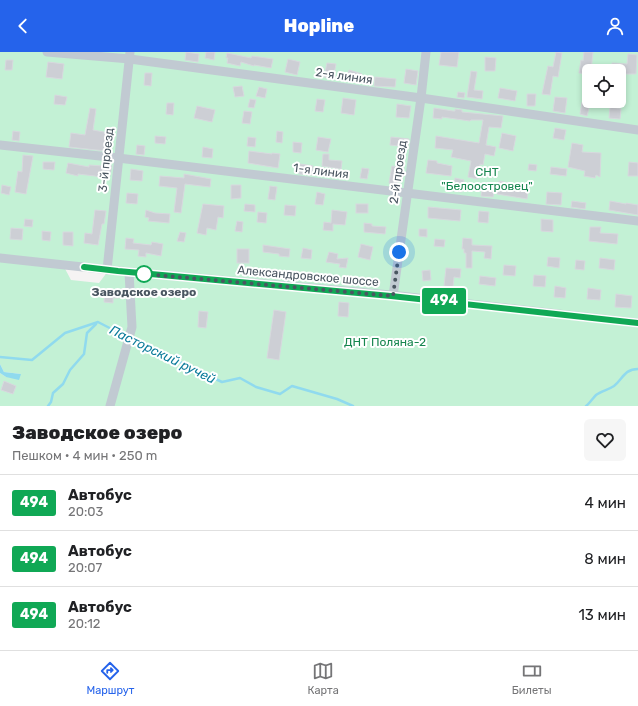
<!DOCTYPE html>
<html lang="ru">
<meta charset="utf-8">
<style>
body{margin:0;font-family:Rubik,sans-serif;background:#f6f6f6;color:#202124;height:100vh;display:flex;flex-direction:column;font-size:15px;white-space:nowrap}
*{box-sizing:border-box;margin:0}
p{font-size:13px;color:#757577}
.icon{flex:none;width:22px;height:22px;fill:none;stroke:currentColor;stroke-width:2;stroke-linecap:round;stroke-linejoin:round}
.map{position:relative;height:354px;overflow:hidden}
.panel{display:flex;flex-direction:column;background:#fff;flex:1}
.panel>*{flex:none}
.badge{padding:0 8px;border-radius:3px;font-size:14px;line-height:26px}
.buttons{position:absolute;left:582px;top:12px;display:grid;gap:8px}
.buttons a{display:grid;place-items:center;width:44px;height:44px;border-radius:6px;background:#fff;box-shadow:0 2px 6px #0003;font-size:20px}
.you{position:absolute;width:20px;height:20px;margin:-10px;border:3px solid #fff;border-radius:50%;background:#1a73e8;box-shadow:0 0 0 6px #1a73e833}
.map>.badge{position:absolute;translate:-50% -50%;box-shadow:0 0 0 2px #fff}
.round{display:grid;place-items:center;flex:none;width:42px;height:42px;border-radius:6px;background:#f6f6f6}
.head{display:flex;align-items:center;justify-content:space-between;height:68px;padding:0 12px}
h1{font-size:19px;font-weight:800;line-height:30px}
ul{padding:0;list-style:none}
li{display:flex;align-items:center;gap:12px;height:56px;padding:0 12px;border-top:1px solid #e0e0e0}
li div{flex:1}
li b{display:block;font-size:15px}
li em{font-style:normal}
li .badge{min-width:44px;font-weight:700;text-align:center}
header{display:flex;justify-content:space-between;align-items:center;height:52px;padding:0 12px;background:#2563eb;color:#fff;font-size:18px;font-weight:800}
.tabs{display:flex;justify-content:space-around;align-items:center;height:56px;border-top:1px solid #e0e0e0;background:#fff;font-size:11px;color:#757577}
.tabs a{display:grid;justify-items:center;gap:2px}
.tabs .on{color:#2563eb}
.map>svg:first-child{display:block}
.green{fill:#c3f1d5;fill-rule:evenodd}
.water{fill:#90daee}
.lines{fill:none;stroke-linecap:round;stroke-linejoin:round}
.stream{stroke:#90daee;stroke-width:2.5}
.building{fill:#cdcfd5;stroke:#d7d9de}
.minor{stroke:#c1cad2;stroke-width:9}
.line-casing{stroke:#fff;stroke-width:9}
.line{stroke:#10a855;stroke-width:6}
.walk{stroke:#4a5661;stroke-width:4;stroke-dasharray:0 7.2}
.stop-dot{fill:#fff;stroke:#10a855;stroke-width:2}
.labels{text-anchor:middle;stroke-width:4;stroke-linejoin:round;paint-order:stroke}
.street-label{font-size:12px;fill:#4a5661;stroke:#fff}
.park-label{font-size:12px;fill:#17864f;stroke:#fff}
.stop-label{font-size:12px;font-weight:bold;fill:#4a5661;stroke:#fff}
.water-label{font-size:13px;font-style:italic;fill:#0c7c9b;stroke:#fff}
</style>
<header><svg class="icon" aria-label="back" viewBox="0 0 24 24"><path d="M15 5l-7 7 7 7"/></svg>Hopline<svg class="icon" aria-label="person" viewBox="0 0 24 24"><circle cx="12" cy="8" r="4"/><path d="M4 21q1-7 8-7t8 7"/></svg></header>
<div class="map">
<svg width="638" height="354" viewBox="0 0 638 354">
<rect width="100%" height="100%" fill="#f5f3f3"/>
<path class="green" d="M0,0H638V354H0V321L6,325L21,322L4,320L0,312ZM589,19H619V49H589ZM63,213L108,219L99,231L71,228Z"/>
<path class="water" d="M0,312L4,320L21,322L19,328L6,325L0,321Z"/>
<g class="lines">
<g class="stream">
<path d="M131,287L222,330L240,326L256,335L280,342L292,334L337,347L353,354"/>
<path d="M0,305L32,308L65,281L98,270L127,285"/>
<path d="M48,354L51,350L53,341L63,332L70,318L84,302L87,281L96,272"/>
<path d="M586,354C590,351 593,346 596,343C601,339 608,338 614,334C623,327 624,317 638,317"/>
</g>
</g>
<g class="building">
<path d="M186,0L199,2L198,10L185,8Z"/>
<path d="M206,0H215L214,8L205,6Z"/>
<path d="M441,0H459L457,15L439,13Z"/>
<path d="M556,0L562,1L558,25L553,24L550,43L542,42L548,14L553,15Z"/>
<path d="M584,0H593L591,19H589V22L579,21L581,8L583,9Z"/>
<path d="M227,1L251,6L252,4L273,7L271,16L254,13V14L241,10L240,14L227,11L228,6H226Z"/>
<path d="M628,2L637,3L636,22H619V19H612V11L627,12Z"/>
<path d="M485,5L496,6L495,19H485Z"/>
<path d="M288,7L300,10L297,23L285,20Z"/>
<path d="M6,8H13L12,18H5Z"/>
<path d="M48,10L64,12L62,27L46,25Z"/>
<path d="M327,11L336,12L333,27L324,25Z"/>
<path d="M406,17L418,19L416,33L404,31Z"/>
<path d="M349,18L362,22L359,31L346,28Z"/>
<path d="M471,19L477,20L474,38L483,39L482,47L467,45Z"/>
<path d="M145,21H152L151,34L144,33Z"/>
<path d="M375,25L396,27L395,35L374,34Z"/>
<path d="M242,34L244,44L235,45L233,35Z"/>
<path d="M259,35L267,37L265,46L256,44Z"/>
<path d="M500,36L517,39L515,49L498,46Z"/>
<path d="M458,40L465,41L464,46L457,45Z"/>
<path d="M527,42H536L535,54H527Z"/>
<path d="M55,43L67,45L65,53L54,52Z"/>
<path d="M555,45L567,46L565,61L553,59Z"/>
<path d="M343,46L356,48L354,63L341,61Z"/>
<path d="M250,47L256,48L254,56L248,55Z"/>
<path d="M317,47L325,48L323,60L315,59Z"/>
<path d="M582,50L590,52L587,64L580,62Z"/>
<path d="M167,51H174L173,63L166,62Z"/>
<path d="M397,52L411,54L409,66L396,65Z"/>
<path d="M197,54L215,58L212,70L194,66Z"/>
<path d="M610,55L621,57L620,67L609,66Z"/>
<path d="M90,56L96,57L93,78L109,81L106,99L69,95L71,81L85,83Z"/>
<path d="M434,56L453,59H455V57L462,58V60L503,64L501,76L489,75L486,93L496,95L494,104L485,102L483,113L480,112L478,127L468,125L471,109L451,105L453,98L435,96L436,84L479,91L483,68H471L470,69L442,65V67L433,66Z"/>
<path d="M244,59L252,60L250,72L242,71Z"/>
<path d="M555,76L566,78L564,88L553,86Z"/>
<path d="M13,79L20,80L19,89L12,88Z"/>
<path d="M277,79L283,80L282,91L276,90Z"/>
<path d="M502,81L516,84L513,99L499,96Z"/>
<path d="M155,84L166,85L165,92L155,91Z"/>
<path d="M248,85L256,86L255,95L247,94Z"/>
<path d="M318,85L331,87L328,100L316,98Z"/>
<path d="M391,85L409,87L408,95L390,93Z"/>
<path d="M293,90L302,91L301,101L293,100Z"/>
<path d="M572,91L583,93L582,100L601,101L600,125L596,123L595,126L584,124L585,119L568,115Z"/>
<path d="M137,93L145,94L144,103L136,102Z"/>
<path d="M203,95L213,97L212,106L202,105Z"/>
<path d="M249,99L272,102V101L280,102L278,116L248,111Z"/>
<path d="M323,102H329V108L342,109L341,117L322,114Z"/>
<path d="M23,103L33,104L26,142L15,140L18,119L22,120Z"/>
<path d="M428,108L437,109V111L452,114L451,124L426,121Z"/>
<path d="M43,110H55L54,118L43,117Z"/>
<path d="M629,110L638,111V124H628Z"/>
<path d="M68,111L89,115V113L103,114V112L112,114L109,127L95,124L78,122V124L66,121Z"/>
<path d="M300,112L313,114L312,123L299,122Z"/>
<path d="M529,112L537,113L536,119L528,118Z"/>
<path d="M392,114L404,116L403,125L398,124L397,133L389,131Z"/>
<path d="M551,115L567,117L566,124L550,122Z"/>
<path d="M362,116L369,117L367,127L360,126Z"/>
<path d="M131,117L143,119L142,129L130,128Z"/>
<path d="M184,122L211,127L210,135L185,132L181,161L174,160L177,136L159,134L160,124L184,126Z"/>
<path d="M455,126L464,128L462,140L454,139Z"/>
<path d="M499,129L509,131L508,137L528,139L527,147L497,142Z"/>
<path d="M2,133L11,135L9,143L1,141Z"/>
<path d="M231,133H241V146L231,147Z"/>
<path d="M270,134L277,135L275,148L268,147Z"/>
<path d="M482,136L494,138L493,145L481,144Z"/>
<path d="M317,140L325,142L323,153L315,152Z"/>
<path d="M547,140L562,141L561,153L546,152Z"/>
<path d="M127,141L138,142L137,152L126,151Z"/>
<path d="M572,149L586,151L585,157L571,155Z"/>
<path d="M610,149L626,152V151L638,153V163L609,158Z"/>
<path d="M203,152L224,154L223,166L218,165L216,178L207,176L206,183L197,181Z"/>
<path d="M245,152L255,153V160L244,159Z"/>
<rect x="356" y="152" width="12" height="9"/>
<path d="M285,153L296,154L295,164L284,163Z"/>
<path d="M428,155L461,158L460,169L428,166Z"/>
<path d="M95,158L106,159L104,172H102L98,193L84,191L85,181L92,182Z"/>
<path d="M146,158L155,161L170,162L169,171L148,169L149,166L145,165Z"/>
<path d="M332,158L347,160L345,173L333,172V179L323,178L324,170L331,171Z"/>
<path d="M479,159L489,160L488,171L478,170Z"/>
<path d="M258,160L267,161L266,171L257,170Z"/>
<path d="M25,167L33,168L32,175L24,174Z"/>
<path d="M541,167L553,168V180L541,179Z"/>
<path d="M237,169L243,170L242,180L235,179Z"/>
<path d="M364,171L372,172V174L386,175L385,182L364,180Z"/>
<path d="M590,175H601L600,181L618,182L617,192L589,189Z"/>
<path d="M11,176L23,177L22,188L10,187Z"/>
<path d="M419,177H427V185L419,184Z"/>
<path d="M42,179L51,180L50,189L42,188Z"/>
<path d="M63,180H73V194L63,193Z"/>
<path d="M180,180L186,181L184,190L177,189Z"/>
<path d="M126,186L134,187L133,191L151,193L152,190L163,192L161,204L146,201V205L138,204L139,198L125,197Z"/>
<path d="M463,186L472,187V193L492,194L491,207L484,206L485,200L472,199V216H466V201H464V197H462Z"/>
<path d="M435,187L445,188L444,195L434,194Z"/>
<path d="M361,192L373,195L370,208L358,205Z"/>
<path d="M263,193L290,197L289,205L279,204V202L263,200Z"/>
<path d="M303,196L312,198L311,207L301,206Z"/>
<rect x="237" y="197" width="12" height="14"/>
<path d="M329,200L338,202L337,207L348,206L346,216L339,215L340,212L326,210Z"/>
<path d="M548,205L560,206L559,216L547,214Z"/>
<path d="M600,206L615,208L614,218L599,216Z"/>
<path d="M576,208L585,209L584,218L575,217Z"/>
<path d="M504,213L516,214L515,224L503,223Z"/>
<path d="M446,216L461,217L460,226L454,225L453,235L444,234Z"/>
<path d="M430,218L431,228L423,229L422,219Z"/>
<path d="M534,223L546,224L545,235L533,234Z"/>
<path d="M480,224L496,226L495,234L479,232Z"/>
<path d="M555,234L566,236L565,246L554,245Z"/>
<path d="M588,236L601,238L600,248L587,247Z"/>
<path d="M105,238L119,239V246H113V251L104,250Z"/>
<path d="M616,242L632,244L631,256L615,255Z"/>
<path d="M339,250L349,251L348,265L338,264Z"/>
<path d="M274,258L286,260L279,308L267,306Z"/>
<path d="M199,259L208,260L206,276L198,275Z"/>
<path d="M4,329L16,334L13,342L1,338Z"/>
</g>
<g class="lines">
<g class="minor">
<path d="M47,0L130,7L421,46L638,78"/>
<path d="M0,93L118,106L638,169"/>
<path d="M0,206L129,220L391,243L638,271"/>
<path d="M107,218L130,0"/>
<path d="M393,244L421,46L426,0"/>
<path d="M110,354L132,275L129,220"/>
</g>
</g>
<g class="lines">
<defs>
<path id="line" d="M84,215L118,219L391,244L638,271"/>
</defs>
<use href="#line" class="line-casing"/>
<use href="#line" class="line"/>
<path class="walk" d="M144,222L393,244L399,200"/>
</g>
<circle class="stop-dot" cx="144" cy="222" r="8"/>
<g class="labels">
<g class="street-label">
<text transform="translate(344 24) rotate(8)" y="4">2-я линия</text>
<text transform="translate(106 108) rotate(-84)" y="4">3-й проезд</text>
<text transform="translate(321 119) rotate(7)" y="4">1-я линия</text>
<text transform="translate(398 120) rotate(-82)" y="4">2-й проезд</text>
<text transform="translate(308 224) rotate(5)" y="4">Александровское шоссе</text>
</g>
<g class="park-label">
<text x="487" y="124">СНТ<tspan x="487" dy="14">"Белоостровец"</tspan></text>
<text x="385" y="294">ДНТ Поляна-2</text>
</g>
<g class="stop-label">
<text x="144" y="244">Заводское озеро</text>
</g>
<g class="water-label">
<text transform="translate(163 302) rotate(26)" y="5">Пасторский ручей</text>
</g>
</g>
</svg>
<div class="buttons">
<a><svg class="icon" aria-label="locate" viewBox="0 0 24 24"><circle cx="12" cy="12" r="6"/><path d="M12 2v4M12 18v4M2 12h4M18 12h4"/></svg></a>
</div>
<div class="you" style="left:399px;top:200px"></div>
<b class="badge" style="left:444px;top:249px;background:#10a855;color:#fff">494</b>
</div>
<section class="panel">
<div class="head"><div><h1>Заводское озеро</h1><p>Пешком · 4 мин · 250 m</p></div><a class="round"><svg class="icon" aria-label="heart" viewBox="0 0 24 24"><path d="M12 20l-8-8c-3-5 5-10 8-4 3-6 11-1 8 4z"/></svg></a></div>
<ul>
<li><span class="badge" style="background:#10a855;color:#fff">494</span><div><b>Автобус</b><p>20:03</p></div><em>4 мин</em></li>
<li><span class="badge" style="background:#10a855;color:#fff">494</span><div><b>Автобус</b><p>20:07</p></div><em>8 мин</em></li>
<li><span class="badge" style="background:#10a855;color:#fff">494</span><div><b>Автобус</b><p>20:12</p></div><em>13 мин</em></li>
</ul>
</section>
<nav class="tabs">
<a class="on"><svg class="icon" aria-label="directions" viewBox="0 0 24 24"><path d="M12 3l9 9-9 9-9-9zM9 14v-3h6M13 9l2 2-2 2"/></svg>Маршрут</a>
<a><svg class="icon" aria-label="map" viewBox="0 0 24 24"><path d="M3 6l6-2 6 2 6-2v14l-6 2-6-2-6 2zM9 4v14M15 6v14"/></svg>Карта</a>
<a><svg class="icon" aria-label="tickets" viewBox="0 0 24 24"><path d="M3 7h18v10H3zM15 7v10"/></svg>Билеты</a>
</nav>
